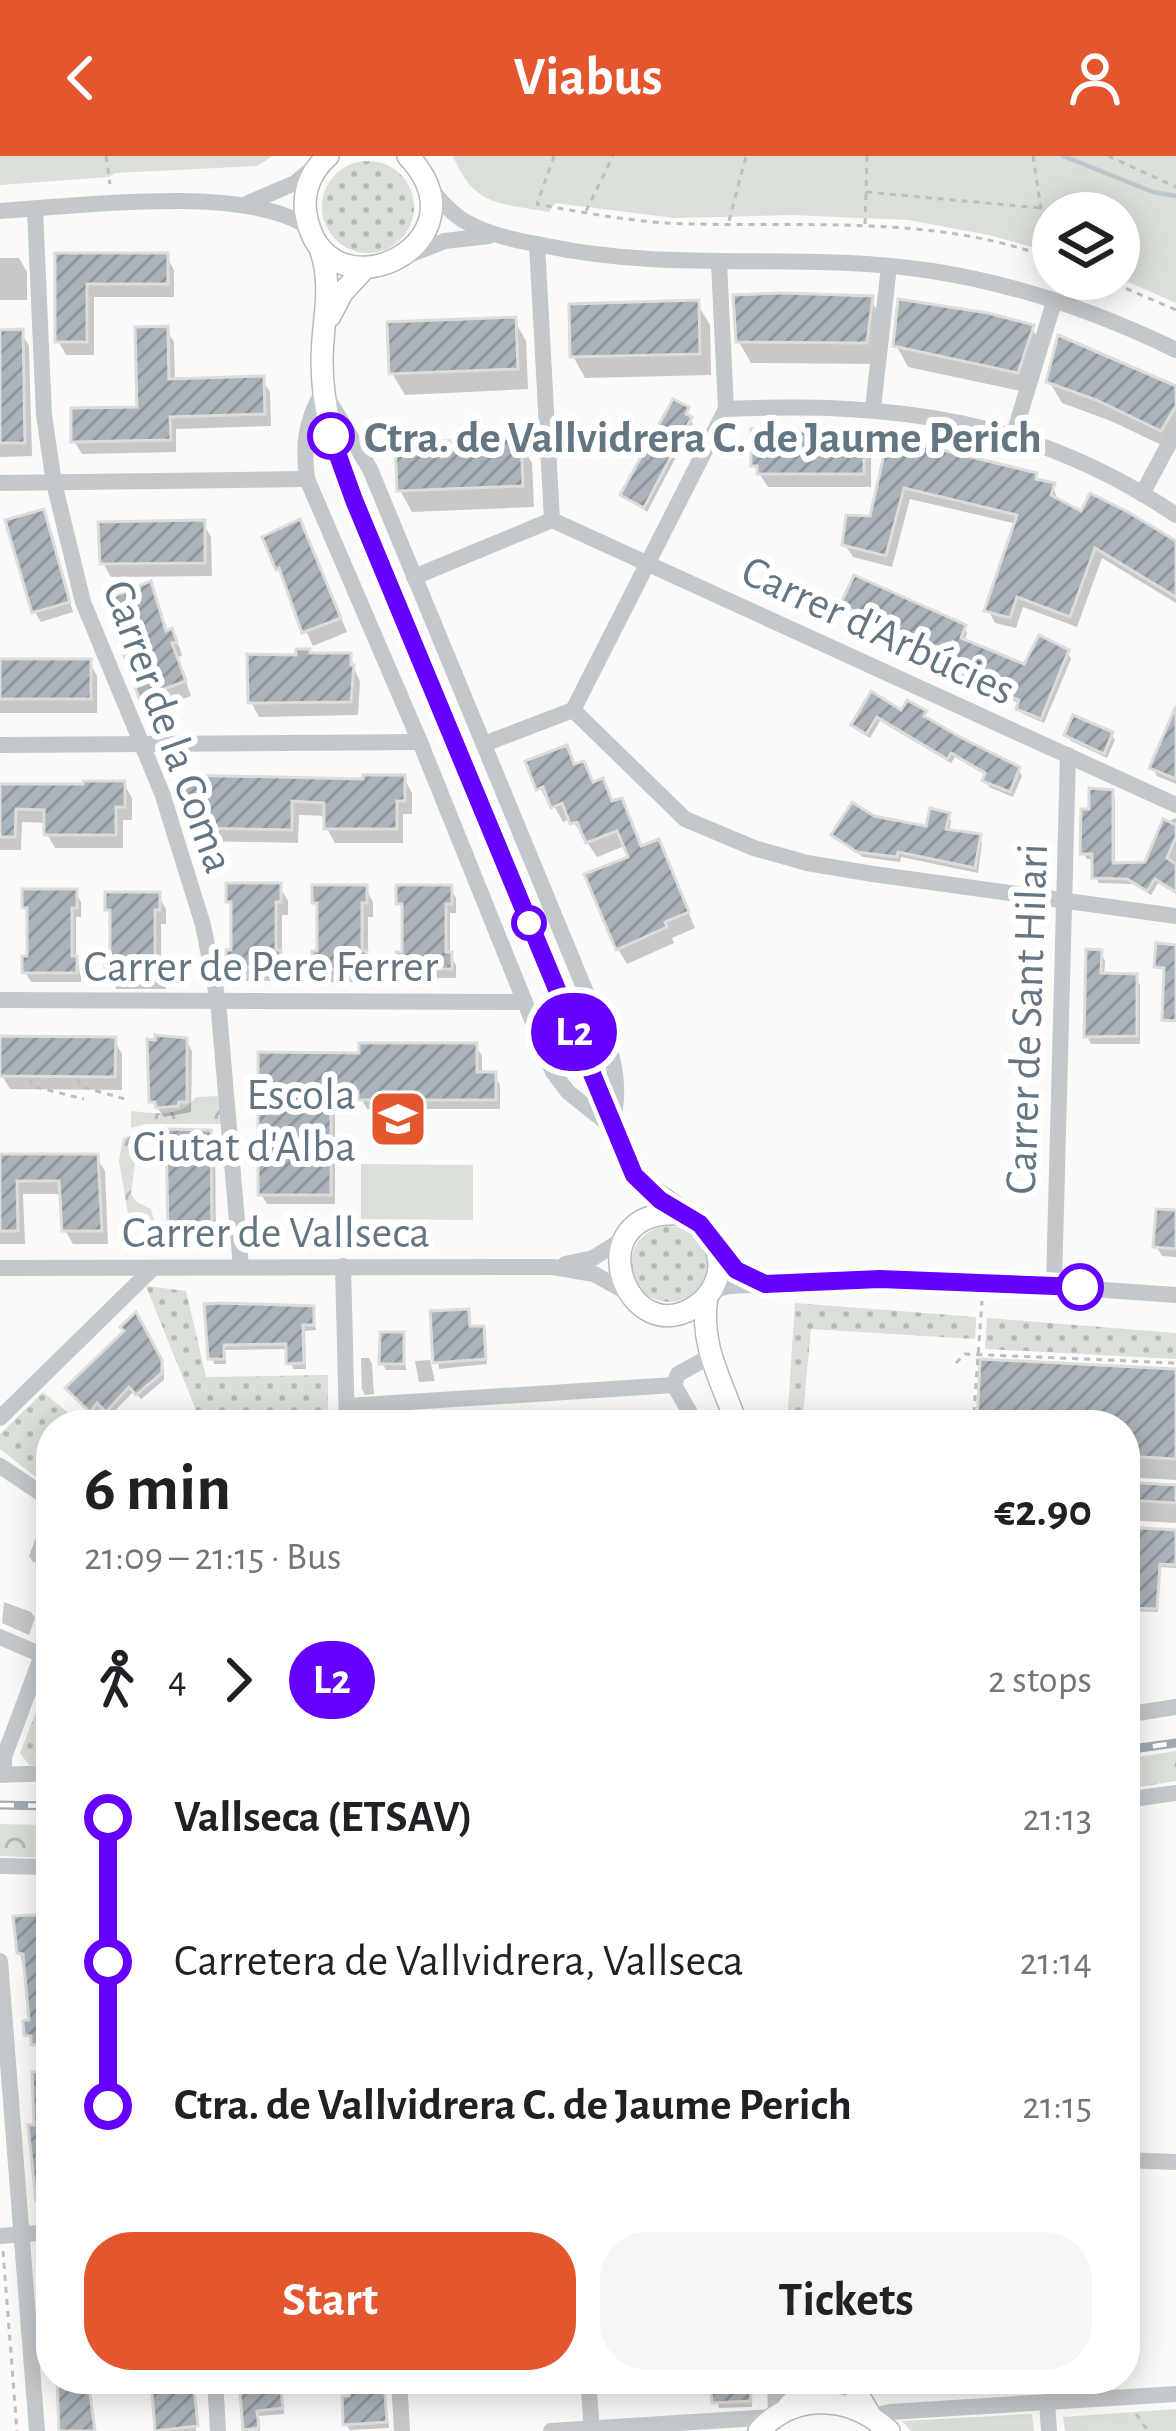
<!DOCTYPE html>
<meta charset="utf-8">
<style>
body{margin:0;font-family:"Alegreya Sans",sans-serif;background:#f6f6f6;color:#202124;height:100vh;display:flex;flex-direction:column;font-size:45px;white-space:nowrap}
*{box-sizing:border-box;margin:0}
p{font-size:39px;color:#757577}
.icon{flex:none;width:66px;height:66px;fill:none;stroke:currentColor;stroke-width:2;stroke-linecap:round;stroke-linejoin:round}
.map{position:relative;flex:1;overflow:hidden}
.sheet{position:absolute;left:36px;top:1254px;width:1104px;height:984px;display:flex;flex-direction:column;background:#fff;border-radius:48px;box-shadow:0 6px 30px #0003}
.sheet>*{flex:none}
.badge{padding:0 24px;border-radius:39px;font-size:42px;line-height:78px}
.fabs{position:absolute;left:1032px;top:36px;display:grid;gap:24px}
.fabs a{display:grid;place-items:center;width:108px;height:108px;border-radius:50%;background:#fff;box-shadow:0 6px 30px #0003;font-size:60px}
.map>.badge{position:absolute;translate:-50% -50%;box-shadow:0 0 0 6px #fff}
.legs{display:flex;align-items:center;gap:18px;height:132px;padding:0 48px;font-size:39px}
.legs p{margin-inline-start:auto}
.summary{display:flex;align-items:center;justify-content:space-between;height:204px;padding:0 48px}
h1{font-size:66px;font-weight:600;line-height:90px}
.action{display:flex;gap:24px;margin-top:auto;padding:24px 48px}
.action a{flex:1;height:138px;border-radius:48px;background:#e4572e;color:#fff;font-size:48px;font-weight:600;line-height:138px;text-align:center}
.action a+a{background:#f6f6f6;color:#202124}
ul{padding:0 48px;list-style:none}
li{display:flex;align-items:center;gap:42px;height:144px;font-size:45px}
li i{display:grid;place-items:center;width:18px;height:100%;margin:0 15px;background:currentColor}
li i::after{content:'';width:30px;height:30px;margin:-15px;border:9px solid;border-radius:50%;background:#fff}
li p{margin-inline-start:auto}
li:first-child i{background:linear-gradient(#0000 50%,currentColor 0)}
li:last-child i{background:linear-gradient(currentColor 50%,#0000 0)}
header{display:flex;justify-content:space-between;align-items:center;height:156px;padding:0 48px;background:#e4572e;color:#fff;font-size:54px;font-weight:600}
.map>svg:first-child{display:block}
.grass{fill:url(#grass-dots)}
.forest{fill:url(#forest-crowns)}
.park{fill:#dadfd7}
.shadow{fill:#0003}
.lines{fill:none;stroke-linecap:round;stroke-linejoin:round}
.stream{stroke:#bbc7cb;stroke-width:4.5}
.building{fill:url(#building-hatch);stroke:#dcdcda;stroke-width:3}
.major-casing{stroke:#b5babe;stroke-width:24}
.path{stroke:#bbbfc2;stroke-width:3;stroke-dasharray:6 6;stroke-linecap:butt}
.minor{stroke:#c3c8cc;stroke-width:16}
.major{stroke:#fff;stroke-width:21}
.rail-casing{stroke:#a2aab0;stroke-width:9}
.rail{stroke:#fff;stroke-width:4.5;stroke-dasharray:14;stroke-linecap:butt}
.line-1-casing{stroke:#fff;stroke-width:27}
.line-1{stroke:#60f;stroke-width:18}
.stop-1-dot{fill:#fff;stroke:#60f;stroke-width:6}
.labels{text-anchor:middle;stroke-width:12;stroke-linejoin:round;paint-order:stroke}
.stop-label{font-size:45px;font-weight:bold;fill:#657683;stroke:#fff;text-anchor:start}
.street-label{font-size:45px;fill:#657683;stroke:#fff}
.poi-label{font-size:45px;fill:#657683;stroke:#fff;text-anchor:end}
</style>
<header><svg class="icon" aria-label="back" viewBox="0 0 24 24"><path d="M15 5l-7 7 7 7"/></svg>Viabus<svg class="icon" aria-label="person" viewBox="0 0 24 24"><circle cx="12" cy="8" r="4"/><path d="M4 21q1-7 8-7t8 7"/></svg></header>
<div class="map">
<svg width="1176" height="2275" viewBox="0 0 1176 2275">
<defs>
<pattern id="grass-dots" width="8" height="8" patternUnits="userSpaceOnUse" patternTransform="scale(3)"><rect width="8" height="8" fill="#dadfd7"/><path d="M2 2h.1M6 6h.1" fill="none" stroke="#b4b9b4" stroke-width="1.8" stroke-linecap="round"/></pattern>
<pattern id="forest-crowns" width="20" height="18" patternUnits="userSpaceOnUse" patternTransform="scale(3)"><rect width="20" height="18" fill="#dadfd7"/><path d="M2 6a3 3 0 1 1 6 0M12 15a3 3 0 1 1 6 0" fill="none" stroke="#b4b9b4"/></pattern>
<pattern id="building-hatch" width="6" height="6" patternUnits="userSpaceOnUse" patternTransform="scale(3)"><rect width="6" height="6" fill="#aab3b9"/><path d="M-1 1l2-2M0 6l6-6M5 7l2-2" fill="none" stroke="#8e969c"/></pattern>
</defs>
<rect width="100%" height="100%" fill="#fafaf8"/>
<g class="grass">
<circle cx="368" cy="51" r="46"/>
<circle cx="669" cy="1108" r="38"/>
<path d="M146,1130L186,1135L206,1221L328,1219V1259L253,1261L252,1269H202Z"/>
<path d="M795,1147L976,1161L975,1183L811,1173L802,1269H787Z"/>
<path d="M987,1162L1176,1177V1203L985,1193Z"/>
<path d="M43,1236L83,1269H51V1333L0,1293V1278Z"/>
<path d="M51,1518V1609H29L20,1597Z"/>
</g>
<g class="forest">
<path d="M218,940L225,968H145L131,972V955C156,957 179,963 196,941Z"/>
<path d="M148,974V984L137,990L131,1038L137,1046L151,1053L156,1073L130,1069L119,1005L123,982Z"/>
<path d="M1176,1595V1625L1125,1633V1603Z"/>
<path d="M0,1668L51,1669V1702L0,1700Z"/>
</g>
<g class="park">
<path d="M0,0H273L257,10L115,17L109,21L0,29Z"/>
<path d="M453,0H1176V147L1119,122V57H1053V97L989,79L908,64L793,59L674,62L555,47L549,56C500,47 474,51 453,0Z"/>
<path d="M361,1008L473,1009V1064L361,1063Z"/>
<path d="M1176,2253V2275H1065L1063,2261Z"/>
<path d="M1032,2258L1034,2275H911L902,2265Z"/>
</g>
<g class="shadow">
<path d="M58,100H166L174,114V141H94V199H66L58,185Z"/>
<path d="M0,102H19L27,116V144H0Z"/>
<path d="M871,144L883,165L878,208L751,207L739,186Z"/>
<path d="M697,147L710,169L711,219L585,222L573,200Z"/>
<path d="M514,164L526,185L528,233L405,239L392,217Z"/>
<path d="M1032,172L1044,193L1030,237L908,211L896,189Z"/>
<path d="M166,173L174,186L175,226L262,224L270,236L271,270L176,273V296L82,298L74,285L140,254Z"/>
<path d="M21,176L29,190L32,300L0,301V177Z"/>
<path d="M1049,225L1176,233V291L1174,295L1111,265L1062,247Z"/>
<path d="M687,254L693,269L647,356L624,339Z"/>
<path d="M863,276L871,291V331H768L754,310Z"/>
<path d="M890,285L1035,319L1040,327L1053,330L1058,346L1082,359L1176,389V447L1102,402L1077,471L1023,451L1016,472L995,467L988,454L1017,368L910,343L892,411L853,401L845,389L872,363Z"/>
<path d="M520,286L532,307L534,351L412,356L400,334Z"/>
<path d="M43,356L73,456L41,466L35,456Z"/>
<path d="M203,367L211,381L212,420L111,421L103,407Z"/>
<path d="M307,380L347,476L313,490L278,412Z"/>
<path d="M150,429L168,477L179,490L182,500L178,501L191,540L150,554L142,540Z"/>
<path d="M843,449L964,471L967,477L964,486L1025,512L1067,496L1071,503L1044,567L1023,558L1021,548L979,531L977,537L965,533L963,522L940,512L936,506L940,496L847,455Z"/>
<path d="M311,500H349L360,526L358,559L259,561L251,546Z"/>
<path d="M0,506H89L97,520V557H0Z"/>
<path d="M872,539L903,558L925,557L927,565L1018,613L1022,620L1013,641L989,631L987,620L955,601L951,607L880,565L870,582L858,575L854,569Z"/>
<path d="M1111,578L1115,584L1107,602L1071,585L1068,579Z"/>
<path d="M1176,580V628L1157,620L1152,611Z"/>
<path d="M529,607L575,610L613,648L621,645L642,693L666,701L695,772L672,782L674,787L627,808L618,793L632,702L627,689L597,701L571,662L563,666L552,646L548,648Z"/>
<path d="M404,622L412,637V658H403V687H335L327,673V660L299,659L298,687L202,685L185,645Z"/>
<path d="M124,628L132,642V664H123V692H55L47,678V667L22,666L21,694H0V631Z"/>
<path d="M1112,637L1115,643V710L1147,708L1166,666L1176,662V738L1158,727L1151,739L1133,728L1098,727L1095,703H1087L1083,697L1092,656Z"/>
<path d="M948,659L951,665L949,676L979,680L982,687L978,717L901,701L900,706L863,701L834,679L873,662L928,673Z"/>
<path d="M279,730L288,745V759H282V802L288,811V825H237L229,810L234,797V754L229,745Z"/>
<path d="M365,732L373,746V761H368V803L373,812V826H323L315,812L320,798V756L315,746Z"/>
<path d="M450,732L456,742V757H450V800L456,809V822H405L399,812L405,799V756L399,747Z"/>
<path d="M75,736L81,746V761H76V804L81,813V826H31L25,816L30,803V760L25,751Z"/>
<path d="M158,739L166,753V768H161V811L166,820V833H116L108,819L113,806V763L108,754Z"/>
<path d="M1101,797L1105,805L1104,820L1135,821L1140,829V888H1091L1087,880Z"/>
<path d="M114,884L122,898V934L10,933L2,919Z"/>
<path d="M186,884L192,895L191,956L164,961L152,945Z"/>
<path d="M476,890L482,900V919H495L500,929V953H367L362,944H335V1048H267L261,1038V899L362,900Z"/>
<path d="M209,977L215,987L216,1084L177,1085L171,1074Z"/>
<path d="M0,1001H96L105,1015L108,1088H73L65,1074L63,1038H23L25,1088H0Z"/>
<path d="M1176,1056V1101L1162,1100L1156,1090Z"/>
<path d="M207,1151L312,1153L316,1174L305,1175L306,1213H293L289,1193L225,1194L226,1208H214Z"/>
<path d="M467,1156L472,1173H482L486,1180L487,1208L439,1213L433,1157Z"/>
<path d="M135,1161L164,1213V1224L141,1243L134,1235L110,1260L102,1252L94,1260L72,1239L127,1177Z"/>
<path d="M402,1179L406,1214H386L382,1207Z"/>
<path d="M361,1202H369L372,1208L374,1238L365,1239L362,1233Z"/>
<path d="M430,1204L435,1225L419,1226L415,1205Z"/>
<path d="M1176,1216V1323L1139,1321L1125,1327V1269H980Z"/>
<path d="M401,1263L403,1268L416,1269H371V1265Z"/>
<path d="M1125,1329L1176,1332V1367L1125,1364V1347L1139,1348L1133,1342L1125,1341Z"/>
<path d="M40,1371L51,1376V1410L33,1406L29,1400Z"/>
<path d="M1125,1374L1176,1377V1412L1160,1411L1158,1456L1125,1455Z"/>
<path d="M4,1446L31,1456L35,1462L29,1479L2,1467Z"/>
<path d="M51,1760V1893L38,1894L27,1878L33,1867L20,1796Z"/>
<path d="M51,1917V2062L47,2063L38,2044L37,1972Z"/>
<path d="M59,2223H95L96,2232L90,2233L95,2275H63Z"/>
<path d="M155,2223H192L196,2275H158Z"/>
<path d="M243,2223H256L258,2239L279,2236L283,2242L284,2258L259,2260L260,2275L246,2273Z"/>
<path d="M357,2223H384L389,2272L350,2274L346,2268L358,2236Z"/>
<path d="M713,2223H752V2251L719,2252Z"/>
</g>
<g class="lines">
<path class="stream" d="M1063,0L1153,36L1176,40"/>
</g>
<g class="building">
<path d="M55,97H168V128H87V186H55Z"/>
<path d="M783,137L873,140L867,187L736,186L733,139Z"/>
<path d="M898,143L988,157L1034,169L1018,217L893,190Z"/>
<path d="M699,144L700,198L570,201L569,148Z"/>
<path d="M516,161L518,213L389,218L387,166Z"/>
<path d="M168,170L169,223L264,220L265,258L170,261L171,284L71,286V252L137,251L135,171Z"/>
<path d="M23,173L25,287H0V174Z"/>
<path d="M1058,179L1176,230V250L1161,275L1096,244L1046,226Z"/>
<path d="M673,243L689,251L686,258L692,261L644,352L620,339Z"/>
<path d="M751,273H864V318H757V310H751Z"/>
<path d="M888,281L1037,317L1036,323L1055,327L1051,339L1081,355L1090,337L1128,356L1176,385V441L1095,392L1070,461L1017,441L1010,462L984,455L1017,359L904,332L886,400L842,389L846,359L870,360Z"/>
<path d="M521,282L523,330L397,335L395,287Z"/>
<path d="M44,353L70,446L32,457L5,364Z"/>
<path d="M300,363L341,462L302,477L279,412L276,414L262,381Z"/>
<path d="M205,364V407L100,408L98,366Z"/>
<path d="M854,419L966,469L961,482L1024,508L1039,479L1069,494L1041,563L1016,553L1019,544L976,527L974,533L958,527L962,518L933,506L939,492L840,449Z"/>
<path d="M151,425L166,475L172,472L177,486L172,487L186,525L139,542L105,444Z"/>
<path d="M296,493H310V497H351V509H354L351,546L248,547L247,498L296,499Z"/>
<rect x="0" y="503" width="91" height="40"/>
<path d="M871,535L901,554L907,544L927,555L924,560L960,581L1020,611L1010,636L982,625L985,617L951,597L947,603L877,561L866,578L851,569Z"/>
<path d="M1176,550V623L1149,612Z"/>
<path d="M1073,559L1113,576L1104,598L1064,579Z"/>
<path d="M567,589L574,608L584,605L593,626L603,622L612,645L622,642L641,690L659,683L689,756L665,766L667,771L616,794L584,718L628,701L617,675L586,687L577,666L570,668L562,647L551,652L543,631L536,634L525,605Z"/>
<path d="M182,619L363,623V619H405V645H397V673H324V647L292,645V674L190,672L191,646L182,645Z"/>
<path d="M83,625H125V651H116V679H44V654L16,653L15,681H0V628H83Z"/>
<path d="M1089,632L1113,634V707L1145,706L1163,663L1176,669V681L1167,702L1176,708V736L1155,723L1147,735L1127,723L1092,722V698H1080L1081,653H1089Z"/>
<path d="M852,646L874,660L926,670L930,652L950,657L946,673L981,678L975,712L898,696L897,701L857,696L831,679Z"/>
<path d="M226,727H281V746H276V794H281V812L226,811V794H231V746H226Z"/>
<path d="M312,729H367V747H362V795H367V813H312V795H317V747H312Z"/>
<path d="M396,729H452V748H446V796H452V813H396V796H402V748H396Z"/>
<path d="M22,733H77V752H72V800H77V817H22V800H27V752H22Z"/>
<path d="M105,736H160V754H155V802H160V820H105V802H110V754H105Z"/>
<path d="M1156,787L1176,789V865L1162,864L1164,812L1154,811Z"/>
<path d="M1086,793L1102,794L1101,817L1137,818V880L1084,881Z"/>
<path d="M155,879L187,882V946H179L178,950L156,952L155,946H149L147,883L155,884Z"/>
<path d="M0,880L116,881L115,921L0,920Z"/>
<path d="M359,887H477V916H496V944H358V935H331V1039H258V896L359,897Z"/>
<path d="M166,973L211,974L212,1074L168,1075Z"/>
<path d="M0,998H98L102,1075H62L59,1025H17L18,1075H0Z"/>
<path d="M1156,1053L1176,1054V1093L1153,1091Z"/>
<path d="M221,1147L314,1150V1169H303L304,1207L286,1208V1188L224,1189V1203H208L204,1148Z"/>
<path d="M469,1153L470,1170H484L486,1203L433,1207L430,1155Z"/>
<path d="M136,1156L162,1204V1217L136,1239L129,1231L106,1256L97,1247L90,1256L65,1232L124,1175L120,1171Z"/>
<path d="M380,1176H404V1208H379Z"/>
<path d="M980,1203L1176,1213V1303L1125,1300V1269H977Z"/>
<path d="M1125,1326L1176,1329V1347L1125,1344Z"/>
<path d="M1125,1371L1176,1374V1409L1160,1408L1157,1453L1125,1452Z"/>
<path d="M51,1758V1888L31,1889V1880L24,1879L23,1865L29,1864L23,1798L17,1797L13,1760Z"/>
<path d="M51,1914V2047L36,2045L28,1969H34L32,1916Z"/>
<path d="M57,2223H88L95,2275H59Z"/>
<path d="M151,2223H193L198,2270L155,2275Z"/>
<path d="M710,2223H750L751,2245L712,2247Z"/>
<path d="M384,2225L387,2266L343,2269L342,2240H349V2233H362L361,2226Z"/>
<path d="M281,2233L283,2252L257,2255L259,2272L243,2274L240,2237Z"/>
</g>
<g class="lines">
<defs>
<g id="major">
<path d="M328,0C311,15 302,36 306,58C324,167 492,89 408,0"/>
<path d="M320,92C334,132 322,164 322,205C322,255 336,298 354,344L634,1019C662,1050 728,1070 718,1118C715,1130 709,1140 699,1148C626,1202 573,1050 682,1058"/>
<path d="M330,160L342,137L364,113"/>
<path d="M707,1141C699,1189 722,1225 737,1269"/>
<path d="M849,2223L870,2259"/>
<path d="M788,2251L814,2223"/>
<path d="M759,2275C796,2235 851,2240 889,2275"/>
</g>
</defs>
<use href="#major" class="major-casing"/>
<g class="path">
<path d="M106,0L110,28"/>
<path d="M554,0L537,48C579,56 623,64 666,67C795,73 929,56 1053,103"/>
<path d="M867,0L866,36L1041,52"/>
<path d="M1033,0L1048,99"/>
<path d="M1108,0L1176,31"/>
<path d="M586,55L613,0"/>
<path d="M729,65L746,0"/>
<path d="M865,68L866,36"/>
<path d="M1104,123L1176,154"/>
<path d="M31,923V930L84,943"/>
<path d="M79,923V930L125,943"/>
<path d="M956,1207L965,1198L1176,1207"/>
<path d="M973,1269L982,1145"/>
<path d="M3,2095L17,2275"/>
<path d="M1136,2258L1148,2275"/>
</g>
<g class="minor">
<path d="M428,29C440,44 451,58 468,67C492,80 520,85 547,90C674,117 804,95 932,115C1015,128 1100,157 1176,194"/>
<path d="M248,47L295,27L314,11"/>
<path d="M35,53L44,259L54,327L83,446L162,637L203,769L218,845L241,1111"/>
<path d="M0,55C77,50 245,28 308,71"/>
<path d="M537,88L552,364"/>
<path d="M404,101L445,85L489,80"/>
<path d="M323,235L370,313L609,892C618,919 618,943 612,971L568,936L553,916L420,586L307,323C303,288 305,266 323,235Z"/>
<path d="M873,252L889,110"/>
<path d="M726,253C894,246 1033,262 1176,359"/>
<path d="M1013,281L1054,146"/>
<path d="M0,327L307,323"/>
<path d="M1142,338L1176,275"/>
<path d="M552,364L1176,649"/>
<path d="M414,421L552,364"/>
<path d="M573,554L685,663L754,692L807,707L873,718L1176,760"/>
<path d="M484,588L573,554L726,253L719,107"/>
<path d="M0,589L420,586"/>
<path d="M0,844L522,846"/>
<path d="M716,1089L736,1114L759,1126"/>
<path d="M565,1108L593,1102L625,1082"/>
<path d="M343,1110L347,1269"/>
<path d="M0,1112L553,1111L594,1118L628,1137"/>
<path d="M1054,1128L1068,599"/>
<path d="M711,1135L729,1130L880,1123L962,1124L1176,1139"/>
<path d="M674,1229L678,1218L709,1201"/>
<path d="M674,1229L697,1269"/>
<path d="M347,1250L674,1229"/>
<path d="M0,1262L153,1112"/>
<path d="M0,1310L51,1344"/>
<path d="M1125,1313L1176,1316"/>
<path d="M0,1481L42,1499"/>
<path d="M1125,1559L1176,1551"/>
<path d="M0,1619L51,1617"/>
<path d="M4,1619V1601L51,1475"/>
<path d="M1125,1644L1176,1637"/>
<path d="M0,1710L51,1711"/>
<path d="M0,1805L37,2275"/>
<path d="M1125,2004L1176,2006"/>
<path d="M0,2080L51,2076"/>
<path d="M215,2223L218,2275"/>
<path d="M399,2223L402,2275"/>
<path d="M588,2223L592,2275"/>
<path d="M775,2223L776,2260"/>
<path d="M1047,2246L1049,2275"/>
<path d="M872,2260L890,2256L1176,2238"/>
<path d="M551,2275L774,2261"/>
</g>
<use href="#major" class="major"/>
<defs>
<g id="rail">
<path d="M1125,1594L1176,1587"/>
<path d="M0,1649L51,1650"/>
</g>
</defs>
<use href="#rail" class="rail-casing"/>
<use href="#rail" class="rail"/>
</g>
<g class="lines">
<defs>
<path id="line-1" d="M331,280L354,344L634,1019L660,1044L700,1068L736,1114L765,1128L880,1123L1080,1131"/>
</defs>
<use href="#line-1" class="line-1-casing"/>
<use href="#line-1" class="line-1"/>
</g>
<defs>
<symbol id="school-square" viewBox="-11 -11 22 22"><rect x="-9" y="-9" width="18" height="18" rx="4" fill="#e4572e" stroke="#fff"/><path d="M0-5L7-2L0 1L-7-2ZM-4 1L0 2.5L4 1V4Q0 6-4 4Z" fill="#fff"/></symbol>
</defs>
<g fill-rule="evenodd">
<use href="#school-square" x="365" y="930" width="66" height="66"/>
</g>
<g class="stop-1-dot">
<circle cx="331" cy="280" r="21"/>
<circle cx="529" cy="767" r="15"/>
<circle cx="1080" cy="1131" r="21"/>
</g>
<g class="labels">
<g class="stop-label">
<text x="364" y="296">Ctra. de Vallvidrera C. de Jaume Perich</text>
</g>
<g class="street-label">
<text transform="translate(879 473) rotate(25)" y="16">Carrer d'Arbúcies</text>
<text transform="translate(170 570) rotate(70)" y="16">Carrer de la Coma</text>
<text x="261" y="825">Carrer de Pere Ferrer</text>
<text transform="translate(1025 863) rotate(-88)" y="16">Carrer de Sant Hilari</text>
<text x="276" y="1091">Carrer de Vallseca</text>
</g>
<g class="poi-label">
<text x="356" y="953">Escola<tspan x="356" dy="52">Ciutat d'Alba</tspan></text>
</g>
</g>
</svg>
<div class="fabs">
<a><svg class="icon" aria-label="layers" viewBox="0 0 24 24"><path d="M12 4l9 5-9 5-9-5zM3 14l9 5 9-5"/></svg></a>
</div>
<b class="badge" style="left:574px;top:876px;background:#60f;color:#fff">L2</b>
<section class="sheet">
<div class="summary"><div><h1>6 min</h1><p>21:09 – 21:15 · Bus</p></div><b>€2.90</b></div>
<div class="legs"><svg class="icon" aria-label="walk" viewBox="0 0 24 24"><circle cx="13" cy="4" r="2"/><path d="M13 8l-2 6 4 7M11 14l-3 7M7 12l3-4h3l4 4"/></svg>4<svg class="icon" aria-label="forward" viewBox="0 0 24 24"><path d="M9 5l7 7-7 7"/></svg><b class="badge" style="background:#60f;color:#fff">L2</b><p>2 stops</p></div>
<ul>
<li><i style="color:#60f"></i><b>Vallseca (ETSAV)</b><p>21:13</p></li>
<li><i style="color:#60f"></i><span>Carretera de Vallvidrera, Vallseca</span><p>21:14</p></li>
<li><i style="color:#60f"></i><b>Ctra. de Vallvidrera C. de Jaume Perich</b><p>21:15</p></li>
</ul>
<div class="action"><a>Start</a><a>Tickets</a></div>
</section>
</div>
